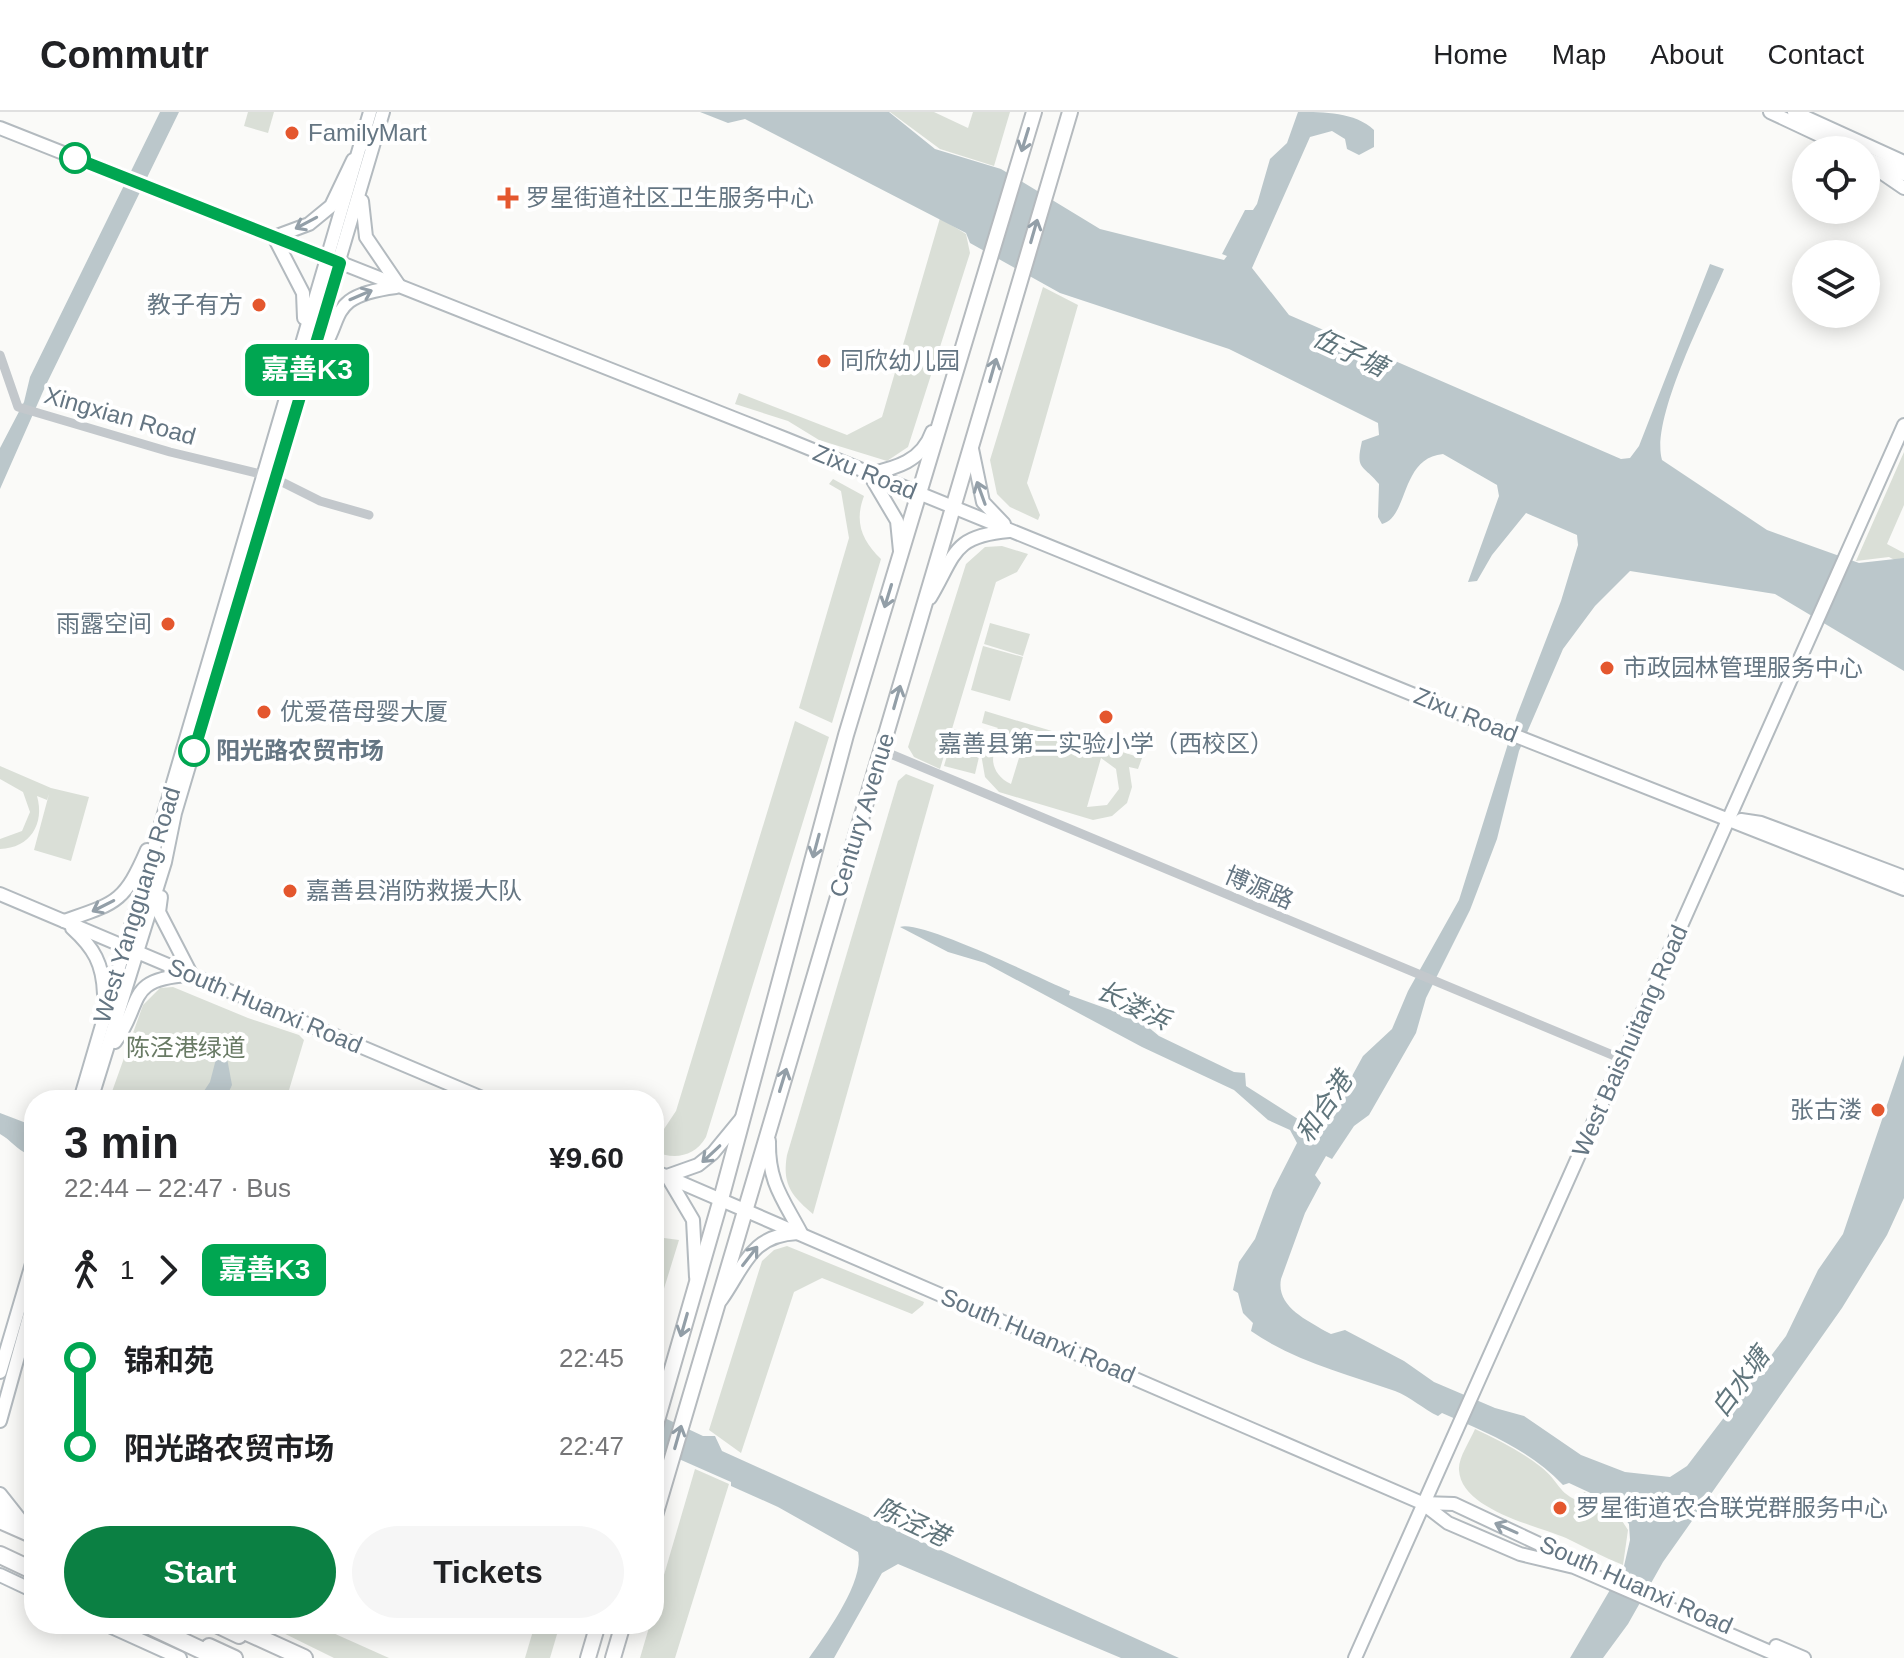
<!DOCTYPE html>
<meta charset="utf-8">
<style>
body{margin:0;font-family:Helvetica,"Noto Sans SC",sans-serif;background:#f6f6f6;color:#202124;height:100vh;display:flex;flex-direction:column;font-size:30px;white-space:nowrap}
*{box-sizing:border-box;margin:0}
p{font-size:26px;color:#757577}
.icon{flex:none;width:44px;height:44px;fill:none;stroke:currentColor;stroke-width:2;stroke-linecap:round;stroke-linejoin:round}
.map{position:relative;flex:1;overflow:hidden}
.side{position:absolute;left:24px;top:978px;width:640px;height:544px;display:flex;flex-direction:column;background:#fff;border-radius:32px;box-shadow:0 4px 20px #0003}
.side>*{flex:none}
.badge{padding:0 16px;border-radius:12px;font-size:28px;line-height:52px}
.controls{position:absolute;left:1792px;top:24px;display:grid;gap:16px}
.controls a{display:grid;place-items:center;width:88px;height:88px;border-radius:50%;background:#fff;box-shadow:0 4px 20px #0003;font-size:40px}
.map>.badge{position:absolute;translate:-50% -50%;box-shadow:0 0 0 4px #fff}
.legs{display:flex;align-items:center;gap:12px;height:88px;padding:0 40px;font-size:26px}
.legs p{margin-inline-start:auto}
.head{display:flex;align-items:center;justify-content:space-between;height:136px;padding:0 40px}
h1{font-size:44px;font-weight:700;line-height:60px}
.cta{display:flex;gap:16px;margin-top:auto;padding:16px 40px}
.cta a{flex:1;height:92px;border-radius:48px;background:#0b8043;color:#fff;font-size:32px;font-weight:700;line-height:92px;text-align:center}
.cta a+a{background:#f6f6f6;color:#202124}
ul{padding:0 40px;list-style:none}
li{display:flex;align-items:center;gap:28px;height:88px;font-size:30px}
li i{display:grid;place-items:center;width:12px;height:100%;margin:0 10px;background:currentColor}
li i::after{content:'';width:20px;height:20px;margin:-10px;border:6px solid;border-radius:50%;background:#fff}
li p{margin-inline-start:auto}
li:first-child i{background:linear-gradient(#0000 50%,currentColor 0)}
li:last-child i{background:linear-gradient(currentColor 50%,#0000 0)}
header{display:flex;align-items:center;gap:48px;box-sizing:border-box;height:112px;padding:0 40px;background:#fff;border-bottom:2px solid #e0e0e0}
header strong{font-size:38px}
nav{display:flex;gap:44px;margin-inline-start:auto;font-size:28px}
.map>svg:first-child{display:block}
.green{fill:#dadfd7;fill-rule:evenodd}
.water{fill:#bbc7cb}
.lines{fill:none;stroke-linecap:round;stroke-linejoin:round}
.secondary-casing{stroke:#b3babf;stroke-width:16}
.primary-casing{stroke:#b5babe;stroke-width:18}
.highway-casing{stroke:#b4b9bd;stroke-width:20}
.street{stroke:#c3c8cc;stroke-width:9}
.secondary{stroke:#fff;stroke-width:12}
.primary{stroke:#fff;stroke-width:14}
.highway{stroke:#fff;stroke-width:16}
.oneway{stroke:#939fa8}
.line-1-casing{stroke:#fff;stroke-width:18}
.line-1{stroke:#00a651;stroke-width:12}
.poi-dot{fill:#e4572e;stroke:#fff;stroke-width:3}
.stop-1-dot{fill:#fff;stroke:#00a651;stroke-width:4}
.labels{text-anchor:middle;stroke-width:8;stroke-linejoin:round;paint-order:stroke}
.poi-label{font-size:24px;fill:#657683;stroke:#fff;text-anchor:start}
.street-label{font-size:24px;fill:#657683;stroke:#fff}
.stop-label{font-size:24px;font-weight:bold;fill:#657683;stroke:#fff;text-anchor:start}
.park-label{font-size:24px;fill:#687a64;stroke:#fff}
.water-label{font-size:26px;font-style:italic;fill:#60757c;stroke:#fff}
</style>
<header>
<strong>Commutr</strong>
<nav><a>Home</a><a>Map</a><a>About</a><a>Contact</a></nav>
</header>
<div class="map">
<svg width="1904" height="1546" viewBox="0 0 1904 1546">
<rect width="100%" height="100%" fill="#fafaf8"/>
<g class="green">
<path d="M248,0H274L268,21L244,14Z"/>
<path d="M890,0H934L968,16L973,0H1010L994,54L940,37Z"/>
<path d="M940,106L966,122L970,141L908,335L887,349L819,328L788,309L735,292L739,281L847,323L882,305Z"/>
<path d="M1043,175L1078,193L1027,371L1040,403L1038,408L1010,395L997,382L990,348Z"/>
<path d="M1904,340V393L1887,432L1904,441V453L1889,445L1856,449Z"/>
<path d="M833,367L864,384C854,410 862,429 881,447L832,611L799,596L849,426L841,379L829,372Z"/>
<path d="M1002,434L1028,442L1017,460L996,470L940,657L914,645L908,635L966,452L985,435Z"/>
<path d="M990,511L1030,522L1023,544L984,532Z"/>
<path d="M983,534L1023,545L1010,589L971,578Z"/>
<path d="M985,599L1142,646L1138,657L1129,655L1132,675L1127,691L1112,704L1093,708L999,680L985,665L981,642L950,634L954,617L985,626L984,632L998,616L982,611ZM1015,622L1026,623L1011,672C985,660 988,629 1015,622ZM1101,646L1116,657L1119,677L1107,693L1087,695Z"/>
<path d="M795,609L829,625L706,1025C694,1046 674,1047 654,1040V1032L676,999Z"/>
<path d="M949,637L979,645L975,662L944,654Z"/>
<path d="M0,654L51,676L89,685L71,749L34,738L49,682L47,688L37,684C45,712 30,736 0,737V727L22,719L30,700L23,680L0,667Z"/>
<path d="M906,662L934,673L813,1102C791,1084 782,1072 787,1043L898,669Z"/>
<path d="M173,875L248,906L299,923L304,928L286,988H109L143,893L160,876Z"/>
<path d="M654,1118L664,1126L679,1128L654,1209Z"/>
<path d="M787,1134L924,1190L923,1193L912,1202L822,1166L794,1180L741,1341L709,1318L762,1149L774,1138Z"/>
<path d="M1475,1317C1498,1328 1521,1339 1541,1355C1560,1370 1557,1381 1581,1390L1584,1380L1611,1392L1628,1418L1623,1453C1603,1445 1585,1435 1566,1426C1538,1414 1461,1398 1459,1358C1458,1346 1470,1329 1475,1317Z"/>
<path d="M695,1357L729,1372L675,1546H640L650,1512H654V1497Z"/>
<path d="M265,1512H313L389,1546H334Z"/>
<path d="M535,1512H560L550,1546H525Z"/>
</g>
<g class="water">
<path d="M160,0H179L45,275L0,377V336L24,290L30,265Z"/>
<path d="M700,0H889L935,37L1001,57L1100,117L1224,148L1227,144L1222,142L1245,98H1253L1257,92L1270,47L1287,31L1298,0C1324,0 1355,0 1374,18V35L1359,43L1347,37L1345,27L1332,19L1310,25L1252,156L1289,203L1621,347L1630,346L1639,334L1710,152L1724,157C1706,200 1650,307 1662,348L1767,418L1859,451L1904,446V559L1775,482L1630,459L1595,494L1563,537L1519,639L1497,727L1470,798L1426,886L1416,921L1369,1003L1354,1014L1332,1047L1326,1044L1315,1063L1321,1071L1305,1101L1281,1167C1276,1194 1305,1207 1325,1219L1331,1222L1345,1218L1404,1249L1434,1270L1495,1296L1524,1304L1581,1343L1625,1360L1670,1365L1687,1354L1786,1224L1818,1158L1843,1122L1904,943V1086L1887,1123L1842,1196L1663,1450L1628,1512L1603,1546H1570L1624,1454L1630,1428L1629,1412L1612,1391L1569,1371L1563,1373C1530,1338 1486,1320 1442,1301L1438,1304C1423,1297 1411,1285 1395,1279C1347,1262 1294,1249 1251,1219L1253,1211L1243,1201L1238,1181L1233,1178L1239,1150L1255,1127L1273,1078L1297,1031L1290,1018L1268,1008L1234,978L1142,935L985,851L948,840L900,815C920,807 1041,867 1070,879L1069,883L1141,909L1159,924L1234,960L1245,961L1246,974L1301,1009L1299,1014H1324L1323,1006L1340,986L1363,944L1392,917L1408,879L1459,788L1517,603L1561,489L1578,433L1577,423L1526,401L1492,443L1477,469L1468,470L1499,384L1497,373L1443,342C1400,346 1409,405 1382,412L1378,405L1379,372C1363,352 1355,359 1362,329L1379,323L1378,311L1229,237L1060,181L970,131L966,121L745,7L728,11Z"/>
<path d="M222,944L227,946L232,973L225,988H198L210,970L216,947Z"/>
<path d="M0,1001L34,1014V1039L28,1042C17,1038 11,1028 0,1022Z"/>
<path d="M654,1301L703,1324H715L722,1339L1179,1546H1121L898,1452L882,1461L834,1546H809C826,1522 865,1469 858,1440L778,1395L731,1374V1370L654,1336Z"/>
</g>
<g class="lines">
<defs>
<g id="secondary">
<path d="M1770,0L1851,38"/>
<path d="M1794,0L1904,50"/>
<path d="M0,16L786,327L1488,613L1904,777"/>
<path d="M1869,47L1904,62"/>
<path d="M1866,50L1904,76"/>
<path d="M362,89L366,125L398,172"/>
<path d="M274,125L309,112L331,94L353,48"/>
<path d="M274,125L303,181L304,206"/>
<path d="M311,252C350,210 319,185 396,175"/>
<path d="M972,337L983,390L1004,412"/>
<path d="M869,362C896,356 922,349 932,320"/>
<path d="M871,365L897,409L900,439"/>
<path d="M930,486C956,442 952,424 1009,419"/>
<path d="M1741,708L1761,711L1904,765"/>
<path d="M0,782L487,988"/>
<path d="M161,785L159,800L191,862"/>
<path d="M64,809C116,791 124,791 147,738"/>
<path d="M72,816C94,836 103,852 104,882"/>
<path d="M115,930C144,891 124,867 189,863"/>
<path d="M80,988L370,0"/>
<path d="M91,988L165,750L175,701L383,0"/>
<path d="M769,1029C768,1070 783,1087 801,1121"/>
<path d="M654,1059L1422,1391L1448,1411L1520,1442L1574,1455L1784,1546"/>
<path d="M667,1064L693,1108L696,1165"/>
<path d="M667,1064L698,1053L713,1041L741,1007"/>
<path d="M721,1188C745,1154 750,1123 798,1121"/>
<path d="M0,1260L34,1145"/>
<path d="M0,1309L34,1187"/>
<path d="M0,1382L19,1406"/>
<path d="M1422,1391L1454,1392L1582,1452"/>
<path d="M0,1463L34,1479"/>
<path d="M105,1512L180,1546"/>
<path d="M1776,1534L1804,1546"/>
<path d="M1355,1546L1904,313"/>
</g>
<g id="primary">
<path d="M654,1319L721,1087L846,623L1034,0"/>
<path d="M0,1398L23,1412"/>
<path d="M654,1407L1070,0"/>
<path d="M214,1512L239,1524"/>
<path d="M209,1534L235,1546"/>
<path d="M588,1546L598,1512"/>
<path d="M613,1546L623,1512"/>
</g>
<g id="highway">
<path d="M0,1408L34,1423"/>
<path d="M0,1443L34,1459"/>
<path d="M146,1512L218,1546"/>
<path d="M229,1512L304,1546"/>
</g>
</defs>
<use href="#secondary" class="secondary-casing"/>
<use href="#primary" class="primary-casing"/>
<use href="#highway" class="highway-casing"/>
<g class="street">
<path d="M0,243L18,295L170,340L265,363"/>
<path d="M274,366L320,389L369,403"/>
<path d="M881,638L1622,947"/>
</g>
<use href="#secondary" class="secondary"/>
<use href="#primary" class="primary"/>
<use href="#highway" class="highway"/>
</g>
<defs><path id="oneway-shaft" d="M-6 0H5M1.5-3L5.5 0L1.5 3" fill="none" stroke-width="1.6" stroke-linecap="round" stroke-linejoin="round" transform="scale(2)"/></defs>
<g class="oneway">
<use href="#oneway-shaft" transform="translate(1025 28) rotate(107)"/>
<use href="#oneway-shaft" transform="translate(306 111) rotate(152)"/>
<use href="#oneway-shaft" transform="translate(1034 119) rotate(-74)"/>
<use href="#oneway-shaft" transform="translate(361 183) rotate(-23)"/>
<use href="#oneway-shaft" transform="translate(993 258) rotate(-74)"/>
<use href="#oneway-shaft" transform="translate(981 381) rotate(-110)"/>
<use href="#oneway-shaft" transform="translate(888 484) rotate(107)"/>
<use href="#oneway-shaft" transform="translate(897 585) rotate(-74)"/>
<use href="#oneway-shaft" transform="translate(816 734) rotate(105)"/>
<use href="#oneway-shaft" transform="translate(103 794) rotate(153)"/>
<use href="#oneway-shaft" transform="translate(783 968) rotate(-73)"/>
<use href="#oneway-shaft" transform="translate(711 1042) rotate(137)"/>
<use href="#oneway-shaft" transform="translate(750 1144) rotate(-52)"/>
<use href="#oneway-shaft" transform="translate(684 1213) rotate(106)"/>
<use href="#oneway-shaft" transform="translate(678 1325) rotate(-74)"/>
<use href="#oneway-shaft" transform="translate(1506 1416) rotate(-156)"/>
</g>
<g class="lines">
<defs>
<path id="line-1" d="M75,46L340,151L194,639"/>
</defs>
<use href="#line-1" class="line-1-casing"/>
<use href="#line-1" class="line-1"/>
</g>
<g class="poi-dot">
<circle cx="292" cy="21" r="8"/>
<path d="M504 74h8v8h8v8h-8v8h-8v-8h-8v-8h8z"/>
<circle cx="259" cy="193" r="8"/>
<circle cx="824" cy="249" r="8"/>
<circle cx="168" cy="512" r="8"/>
<circle cx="1607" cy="556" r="8"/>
<circle cx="264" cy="600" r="8"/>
<circle cx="1106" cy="605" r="8"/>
<circle cx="290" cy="779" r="8"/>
<circle cx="1878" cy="998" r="8"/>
<circle cx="1560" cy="1396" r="8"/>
</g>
<g class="stop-1-dot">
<circle cx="75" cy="46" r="14"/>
<circle cx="194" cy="639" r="14"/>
</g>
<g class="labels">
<g class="poi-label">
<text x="308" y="29">FamilyMart</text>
<text x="526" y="94">罗星街道社区卫生服务中心</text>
<text x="243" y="201" text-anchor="end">教子有方</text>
<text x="840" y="257">同欣幼儿园</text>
<text x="152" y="520" text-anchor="end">雨露空间</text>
<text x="1623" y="564">市政园林管理服务中心</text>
<text x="280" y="608">优爱蓓母婴大厦</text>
<text x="1106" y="640" text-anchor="middle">嘉善县第二实验小学（西校区）</text>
<text x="306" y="787">嘉善县消防救援大队</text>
<text x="1862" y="1006" text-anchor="end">张古溇</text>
<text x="1576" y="1404">罗星街道农合联党群服务中心</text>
</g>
<g class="street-label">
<text transform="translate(120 304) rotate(16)" y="8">Xingxian Road</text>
<text transform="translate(865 360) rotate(22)" y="8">Zixu Road</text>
<text transform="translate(1466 603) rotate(22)" y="8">Zixu Road</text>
<text transform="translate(862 703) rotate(-73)" y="8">Century Avenue</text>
<text transform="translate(1259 776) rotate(23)" y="8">博源路</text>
<text transform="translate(137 793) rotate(-73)" y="8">West Yangguang Road</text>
<text transform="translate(265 894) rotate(23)" y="8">South Huanxi Road</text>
<text transform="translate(1630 929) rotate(-66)" y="8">West Baishuitang Road</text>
<text transform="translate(1038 1224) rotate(23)" y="8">South Huanxi Road</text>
<text transform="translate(1636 1473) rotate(24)" y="8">South Huanxi Road</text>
</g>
<g class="stop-label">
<text x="216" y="647">阳光路农贸市场</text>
</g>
<g class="park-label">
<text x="186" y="944">陈泾港绿道</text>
</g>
<g class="water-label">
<text transform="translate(1350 240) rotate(25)" y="9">伍子塘</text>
<text transform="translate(1133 893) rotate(26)" y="9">长溇浜</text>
<text transform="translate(1324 995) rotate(-56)" y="9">和合港</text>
<text transform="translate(1740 1270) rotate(-54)" y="9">白水塘</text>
<text transform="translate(912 1410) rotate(25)" y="9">陈泾港</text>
</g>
</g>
</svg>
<div class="controls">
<a><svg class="icon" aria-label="locate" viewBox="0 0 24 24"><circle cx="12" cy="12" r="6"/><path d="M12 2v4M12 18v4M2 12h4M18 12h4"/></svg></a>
<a><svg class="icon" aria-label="layers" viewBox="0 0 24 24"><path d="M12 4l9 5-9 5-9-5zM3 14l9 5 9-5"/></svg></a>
</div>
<b class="badge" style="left:307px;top:258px;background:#00a651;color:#fff">嘉善K3</b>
<section class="side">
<div class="head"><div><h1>3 min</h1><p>22:44 – 22:47 · Bus</p></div><b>¥9.60</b></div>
<div class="legs"><svg class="icon" aria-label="walk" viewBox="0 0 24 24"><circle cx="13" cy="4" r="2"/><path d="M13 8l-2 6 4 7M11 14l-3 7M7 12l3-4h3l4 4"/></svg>1<svg class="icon" aria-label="forward" viewBox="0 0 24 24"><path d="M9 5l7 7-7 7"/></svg><b class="badge" style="background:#00a651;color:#fff">嘉善K3</b></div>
<ul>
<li><i style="color:#00a651"></i><b>锦和苑</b><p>22:45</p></li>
<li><i style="color:#00a651"></i><b>阳光路农贸市场</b><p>22:47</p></li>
</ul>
<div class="cta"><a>Start</a><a>Tickets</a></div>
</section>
</div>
